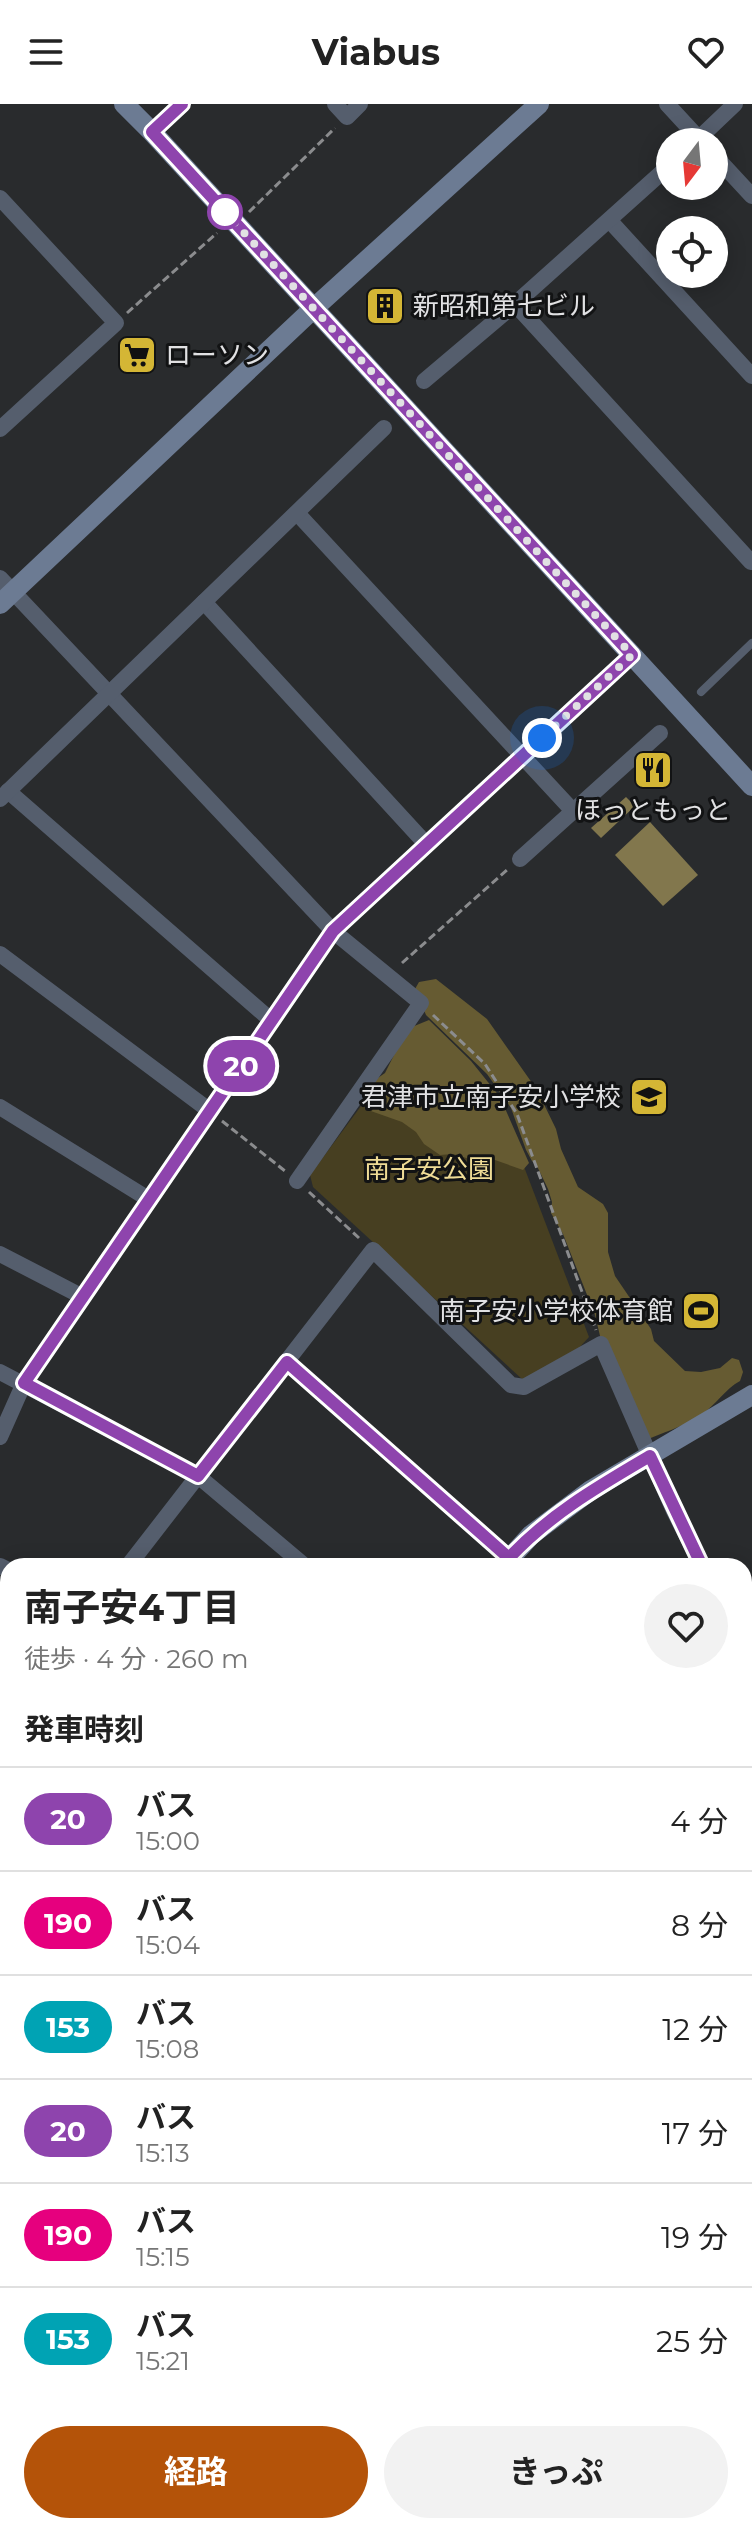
<!DOCTYPE html>
<html lang="ja">
<meta charset="utf-8">
<style>
body{margin:0;font-family:Montserrat,"Noto Sans JP",sans-serif;background:#f2f2f2;color:#222;height:100vh;display:flex;flex-direction:column;font-size:30px;white-space:nowrap}
*{box-sizing:border-box;margin:0}
p{font-size:26px;color:#767676}
.icon{flex:none;width:44px;height:44px;fill:none;stroke:currentColor;stroke-width:2;stroke-linecap:round;stroke-linejoin:round}
.map{position:relative;flex:1;overflow:hidden}
.side{position:absolute;left:0px;top:1454px;width:752px;height:976px;display:flex;flex-direction:column;background:#fff;border-radius:24px 24px 0 0;box-shadow:0 4px 20px #0003}
.side>*{flex:none}
.badge{padding:0 16px;border-radius:26px;font-size:28px;line-height:52px}
.needle{width:52px;rotate:196deg}
.controls{position:absolute;left:656px;top:24px;display:grid;gap:16px}
.controls a{display:grid;place-items:center;width:72px;height:72px;border-radius:50%;background:#fff;box-shadow:0 4px 20px #0003;font-size:40px}
.you{position:absolute;width:40px;height:40px;margin:-20px;border:6px solid #fff;border-radius:50%;background:#1a73e8;box-shadow:0 0 0 12px #1a73e833}
.map>.badge{position:absolute;translate:-50% -50%;box-shadow:0 0 0 4px #fff}
h2{padding:0 24px;font-size:30px;line-height:72px}
.round{display:grid;place-items:center;flex:none;width:84px;height:84px;border-radius:42px;background:#f2f2f2}
.overview{display:flex;align-items:center;justify-content:space-between;height:136px;padding:0 24px}
h1{font-size:38px;font-weight:700;line-height:60px}
.button{display:flex;gap:16px;margin-top:auto;padding:16px 24px}
.button a{flex:1;height:92px;border-radius:48px;background:#b45309;color:#fff;font-size:32px;font-weight:700;line-height:92px;text-align:center}
.button a+a{background:#f2f2f2;color:#222}
ul{padding:0;list-style:none}
li{display:flex;align-items:center;gap:24px;height:104px;padding:0 24px;border-top:2px solid #e0e0e0}
li div{flex:1}
li b{display:block;font-size:30px}
li em{font-style:normal}
li .badge{min-width:88px;font-weight:700;text-align:center}
header{display:flex;justify-content:space-between;align-items:center;height:104px;padding:0 24px;background:#fff;font-size:36px;font-weight:700}
.map>svg:first-child{display:block}
.green{fill:#473f21}
.forest{fill:#665b32}
.water{fill:#82774d}
.lines{fill:none;stroke-linecap:round;stroke-linejoin:round}
.path{stroke:#8b8c8e;stroke-width:3;stroke-dasharray:8 4;stroke-linecap:butt}
.lane{stroke:#555e6d;stroke-width:8}
.street{stroke:#555e6d;stroke-width:16}
.secondary{stroke:#6c7b93;stroke-width:20}
.line-casing{stroke:#fff;stroke-width:18}
.line{stroke:#8e44ad;stroke-width:12}
.walk{stroke:#e1e1e3;stroke-width:8;stroke-dasharray:0 14.4}
.stop-dot{fill:#fff;stroke:#8e44ad;stroke-width:4}
.labels{text-anchor:middle;stroke-width:6;stroke-linejoin:round;paint-order:stroke}
.poi-label{font-size:26px;fill:#e1e1e3;stroke:#121314;text-anchor:start}
.park-label{font-size:26px;fill:#efdc96;stroke:#121314}
</style>
<header><svg class="icon" aria-label="menu" viewBox="0 0 24 24"><path d="M4 6h16M4 12h16M4 18h16"/></svg>Viabus<svg class="icon" aria-label="heart" viewBox="0 0 24 24"><path d="M12 20l-8-8c-3-5 5-10 8-4 3-6 11-1 8 4z"/></svg></header>
<div class="map">
<svg width="752" height="2430" viewBox="0 0 752 2430">
<rect width="100%" height="100%" fill="#292b2d"/>
<g class="green">
<path d="M418,925L505,1013L589,1233L578,1245L523,1276L313,1083L310,1071Z"/>
<path d="M744,1542L752,1550V1712L744,1703Z"/>
</g>
<g class="forest">
<path d="M436,875L487,915L537,986L556,1025L561,1045L578,1083L603,1100L608,1109V1148L615,1172L651,1225L654,1237L685,1267L701,1268L720,1264L732,1254L739,1256L743,1268L740,1277C725,1285 716,1301 701,1311C682,1324 662,1328 642,1338L601,1236L595,1211L563,1130L551,1109L552,1098L548,1085L536,1060L532,1057L526,1046L511,1004L487,970L426,911L415,885L419,878Z"/>
<path d="M429,916L471,957L500,993L529,1059L523,1066L495,1056H473L453,1050L440,1051L424,1040L416,1028L402,1018L368,1006L364,993L372,978L385,969L407,925Z"/>
</g>
<g class="water">
<path d="M626,693L635,702L601,734L591,724Z"/>
<path d="M650,718L698,771L663,802L615,751Z"/>
</g>
<g class="lines">
<g class="path">
<path d="M249,108L335,24"/>
<path d="M127,209L217,129"/>
<path d="M402,859L507,766"/>
<path d="M433,911L485,960L517,1010L596,1226"/>
<path d="M222,1017L285,1067"/>
<path d="M309,1088L359,1134"/>
</g>
<path class="lane" d="M701,588L752,539"/>
<g class="street">
<path d="M335,0L347,13L360,0"/>
<path d="M667,0L702,38"/>
<path d="M152,28L182,0"/>
<path d="M695,38L735,0"/>
<path d="M714,51L752,92"/>
<path d="M0,94L116,219L0,325"/>
<path d="M610,117L752,272"/>
<path d="M515,200L751,458"/>
<path d="M424,277L515,200L670,61"/>
<path d="M297,409L573,707"/>
<path d="M0,474L333,827L421,899L297,1077"/>
<path d="M204,498L427,741"/>
<path d="M8,687L272,917"/>
<path d="M0,695L384,324"/>
<path d="M520,755L660,629"/>
<path d="M0,850L210,1007"/>
<path d="M0,1003L150,1096"/>
<path d="M0,1150L83,1193"/>
<path d="M287,1258L509,1454"/>
<path d="M0,1268L198,1372L305,1462"/>
<path d="M0,1333L24,1279L333,827L632,551"/>
<path d="M0,1462L8,1466"/>
<path d="M128,1462L373,1146L511,1281L524,1283L601,1240L674,1407L702,1462"/>
<path d="M744,1525L752,1535"/>
<path d="M0,1677L8,1678"/>
<path d="M744,1714L752,1722"/>
<path d="M0,1932L8,1931"/>
<path d="M744,1958L752,1965"/>
<path d="M0,2054L8,2055"/>
<path d="M744,2167L752,2164"/>
<path d="M7,2172L8,2181"/>
<path d="M0,2268L8,2267"/>
<path d="M752,2316L744,2328L752,2332"/>
<path d="M449,2422L458,2430"/>
<path d="M2,2430L8,2427L10,2430"/>
<path d="M329,2430L335,2422"/>
</g>
<g class="secondary">
<path d="M124,0L152,28L752,682"/>
<path d="M0,500L313,205L539,0"/>
<path d="M503,1462L531,1431L591,1386L752,1291"/>
<path d="M0,1792L8,1793"/>
</g>
</g>
<g class="lines">
<defs>
<path id="line" d="M182,0L152,28L632,551L333,827L24,1279L198,1372L287,1258L509,1454C550,1410 599,1382 650,1352L702,1462"/>
</defs>
<use href="#line" class="line-casing"/>
<use href="#line" class="line"/>
<path class="walk" d="M225,108L632,551L542,634"/>
</g>
<defs>
<symbol id="building-square" viewBox="-11 -11 22 22"><rect x="-9" y="-9" width="18" height="18" rx="4" fill="#d4b635" stroke="#121314"/><path d="M-4-6H4V6H1V3H-1V6H-4ZM-2.5-4.3h1.7v1.8h-1.7ZM.8-4.3h1.7v1.8H.8ZM-2.5-1h1.7V.8h-1.7ZM.8-1h1.7V.8H.8Z" fill="#111"/></symbol>
<symbol id="supermarket-square" viewBox="-11 -11 22 22"><rect x="-9" y="-9" width="18" height="18" rx="4" fill="#d4b635" stroke="#121314"/><path d="M-6-5.5h2.5l.6 2H6L4.5 2H-2.5L-4.4-4H-6ZM-1.5 3.2a1.3 1.3 0 1 0 .1 0ZM3 3.2a1.3 1.3 0 1 0 .1 0Z" fill="#111"/></symbol>
<symbol id="restaurant-square" viewBox="-11 -11 22 22"><rect x="-9" y="-9" width="18" height="18" rx="4" fill="#d4b635" stroke="#121314"/><path d="M-5-6h1v4h1v-4h1v4h1v-4h1v5L-1.5 .5V6h-2V.5L-5-1ZM5-6V6H3V1.5H1.5Q1.5-4 5-6Z" fill="#111"/></symbol>
<symbol id="school-square" viewBox="-11 -11 22 22"><rect x="-9" y="-9" width="18" height="18" rx="4" fill="#d4b635" stroke="#121314"/><path d="M0-5L7-2L0 1L-7-2ZM-4 1L0 2.5L4 1V4Q0 6-4 4Z" fill="#111"/></symbol>
<symbol id="stadium-square" viewBox="-11 -11 22 22"><rect x="-9" y="-9" width="18" height="18" rx="4" fill="#d4b635" stroke="#121314"/><path d="M0-5a6.5 5 0 1 0 0 10a6.5 5 0 1 0 0-10ZM-3.5-1.8h7v3.6h-7Z" fill="#111"/></symbol>
</defs>
<g fill-rule="evenodd">
<use href="#building-square" x="363" y="180" width="44" height="44"/>
<use href="#supermarket-square" x="115" y="229" width="44" height="44"/>
<use href="#restaurant-square" x="631" y="644" width="44" height="44"/>
<use href="#school-square" x="627" y="971" width="44" height="44"/>
<use href="#stadium-square" x="679" y="1185" width="44" height="44"/>
</g>
<circle class="stop-dot" cx="225" cy="108" r="16"/>
<g class="labels">
<g class="poi-label">
<text x="413" y="211">新昭和第七ビル</text>
<text x="165" y="260">ローソン</text>
<text x="653" y="715" text-anchor="middle">ほっともっと</text>
<text x="621" y="1002" text-anchor="end">君津市立南子安小学校</text>
<text x="673" y="1216" text-anchor="end">南子安小学校体育館</text>
</g>
<g class="park-label">
<text x="429" y="1074">南子安公園</text>
</g>
</g>
</svg>
<div class="controls">
<a><svg class="needle" viewBox="-14 -14 28 28"><path d="M0-13l5 13h-10z" fill="#e53935"/><path d="M0 13l5-13h-10z" fill="#767676"/></svg></a>
<a><svg class="icon" aria-label="locate" viewBox="0 0 24 24"><circle cx="12" cy="12" r="6"/><path d="M12 2v4M12 18v4M2 12h4M18 12h4"/></svg></a>
</div>
<div class="you" style="left:542px;top:634px"></div>
<b class="badge" style="left:241px;top:962px;background:#8e44ad;color:#fff">20</b>
<section class="side">
<div class="overview"><div><h1>南子安4丁目</h1><p>徒歩 · 4 分 · 260 m</p></div><a class="round"><svg class="icon" aria-label="heart" viewBox="0 0 24 24"><path d="M12 20l-8-8c-3-5 5-10 8-4 3-6 11-1 8 4z"/></svg></a></div>
<h2>発車時刻</h2>
<ul>
<li><span class="badge" style="background:#8e44ad;color:#fff">20</span><div><b>バス</b><p>15:00</p></div><em>4 分</em></li>
<li><span class="badge" style="background:#e6007e;color:#fff">190</span><div><b>バス</b><p>15:04</p></div><em>8 分</em></li>
<li><span class="badge" style="background:#00a3b4;color:#fff">153</span><div><b>バス</b><p>15:08</p></div><em>12 分</em></li>
<li><span class="badge" style="background:#8e44ad;color:#fff">20</span><div><b>バス</b><p>15:13</p></div><em>17 分</em></li>
<li><span class="badge" style="background:#e6007e;color:#fff">190</span><div><b>バス</b><p>15:15</p></div><em>19 分</em></li>
<li><span class="badge" style="background:#00a3b4;color:#fff">153</span><div><b>バス</b><p>15:21</p></div><em>25 分</em></li>
</ul>
<div class="button"><a>経路</a><a>きっぷ</a></div>
</section>
</div>
